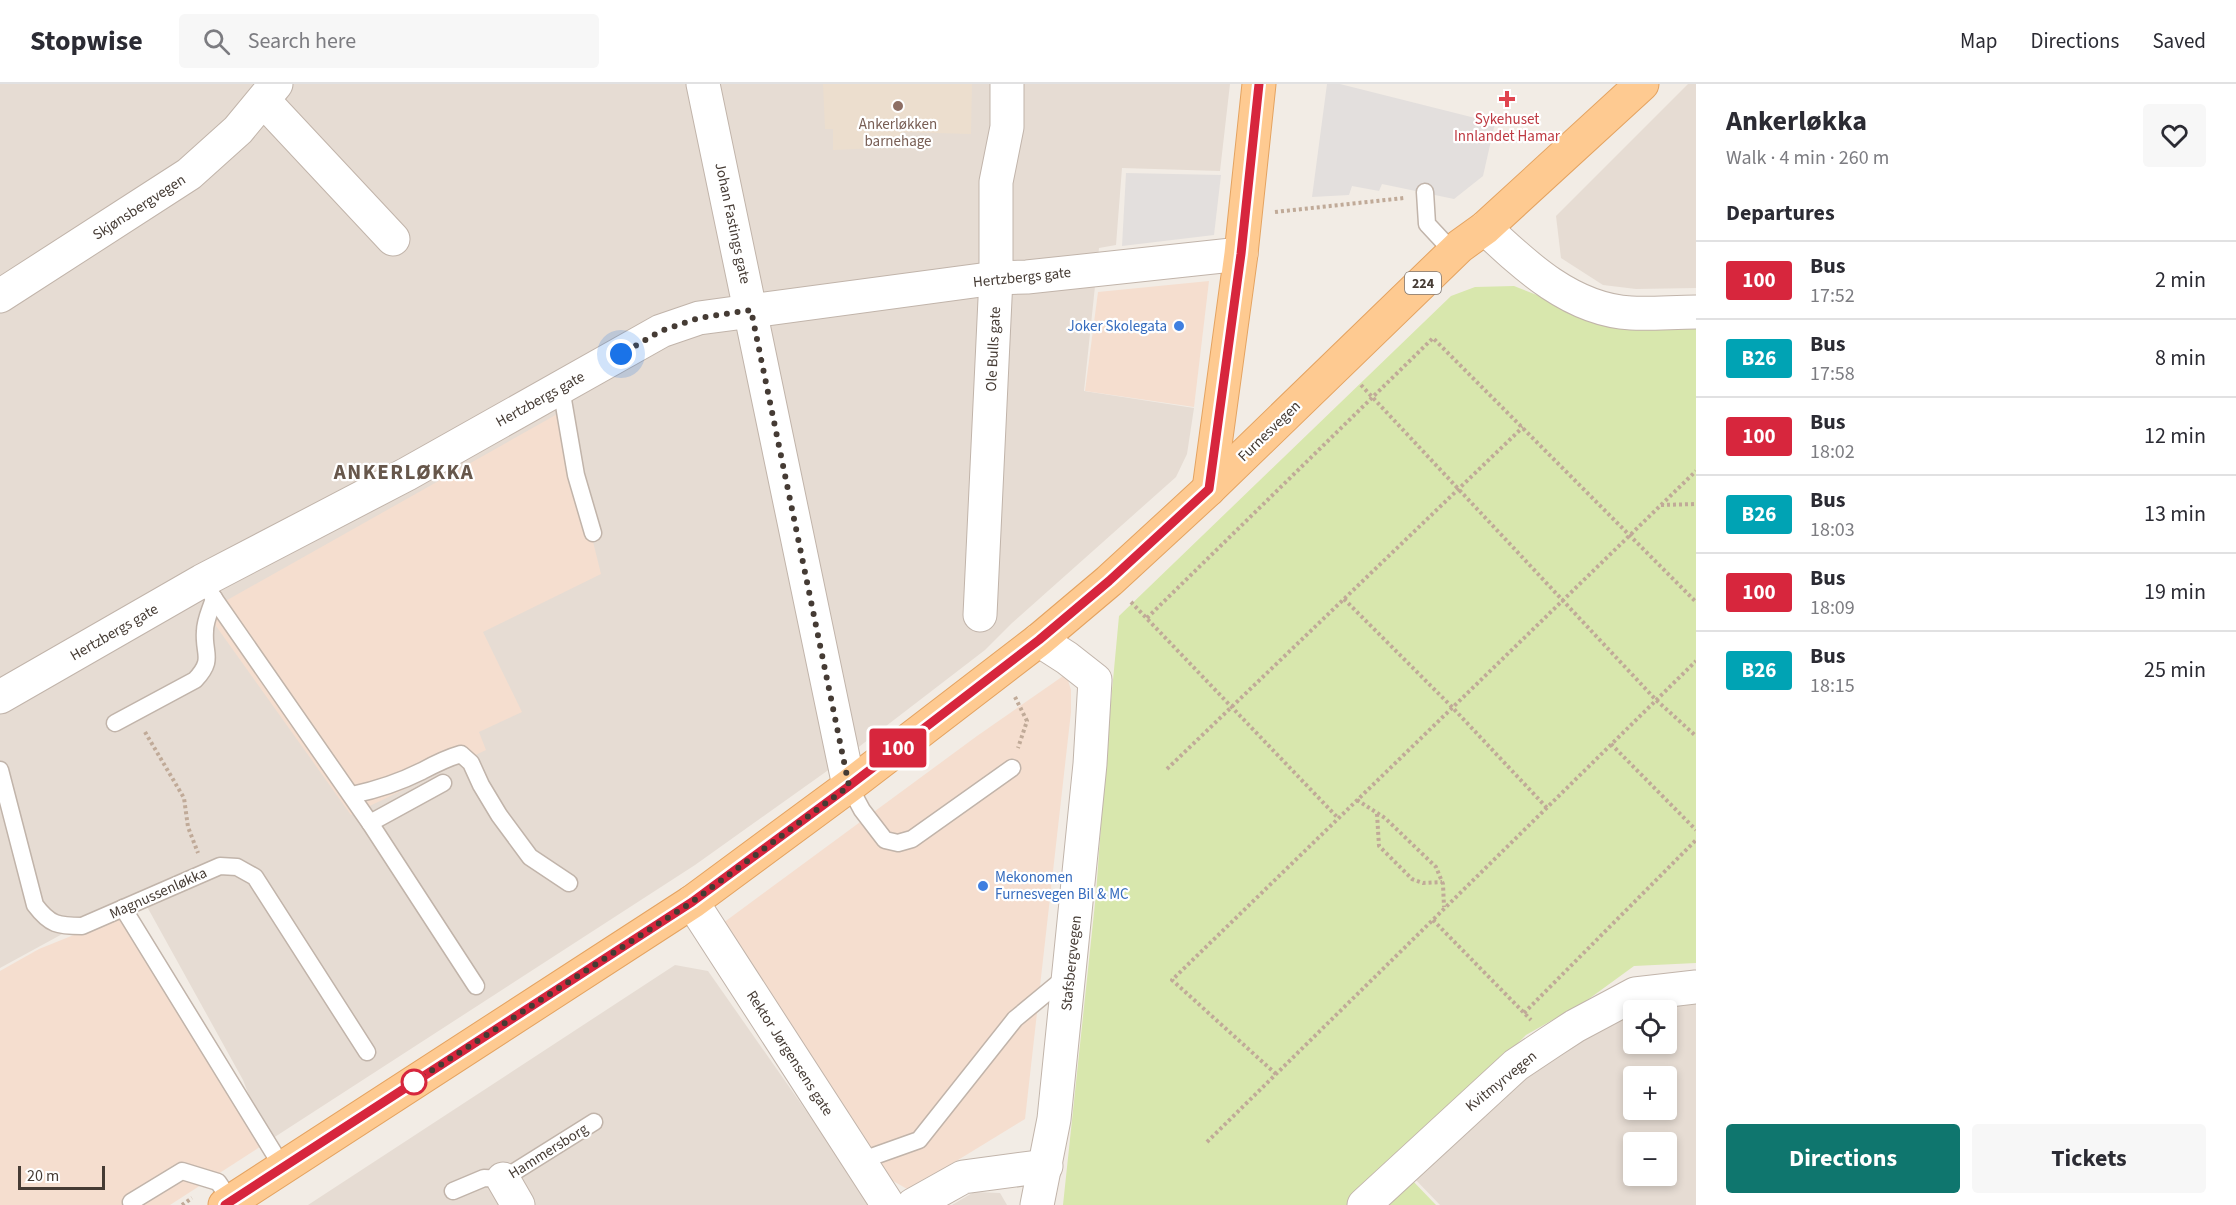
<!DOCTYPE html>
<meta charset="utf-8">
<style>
body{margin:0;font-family:"Source Sans 3",sans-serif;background:#f7f7f7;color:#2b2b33;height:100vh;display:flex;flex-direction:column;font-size:22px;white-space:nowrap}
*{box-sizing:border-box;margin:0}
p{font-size:20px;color:#7c7c81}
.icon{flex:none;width:33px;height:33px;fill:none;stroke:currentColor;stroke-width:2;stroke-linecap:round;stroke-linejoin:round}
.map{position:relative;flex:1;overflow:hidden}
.drawer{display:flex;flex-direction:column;background:#fff;width:540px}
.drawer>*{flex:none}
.badge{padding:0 12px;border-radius:4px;font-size:21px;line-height:39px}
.buttons{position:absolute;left:1623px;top:916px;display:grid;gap:12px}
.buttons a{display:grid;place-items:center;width:54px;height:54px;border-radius:6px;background:#fff;box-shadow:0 3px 9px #0003;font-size:30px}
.scale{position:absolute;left:18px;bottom:15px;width:87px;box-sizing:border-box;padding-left:6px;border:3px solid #453b34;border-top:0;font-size:16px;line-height:21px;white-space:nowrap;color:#453b34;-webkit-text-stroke:4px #fff;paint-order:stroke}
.you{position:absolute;width:30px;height:30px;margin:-15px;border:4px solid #fff;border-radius:50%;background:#1a73e8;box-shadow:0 0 0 9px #1a73e833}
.map>.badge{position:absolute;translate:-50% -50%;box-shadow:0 0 0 3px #fff}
h2{padding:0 30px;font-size:22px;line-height:54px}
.round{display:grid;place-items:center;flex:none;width:63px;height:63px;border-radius:6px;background:#f7f7f7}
.head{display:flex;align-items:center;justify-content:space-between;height:102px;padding:0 30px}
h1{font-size:28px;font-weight:700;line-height:45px}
.button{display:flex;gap:12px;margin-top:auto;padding:12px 30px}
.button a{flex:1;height:69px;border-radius:6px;background:#0f766e;color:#fff;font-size:24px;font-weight:700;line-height:69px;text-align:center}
.button a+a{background:#f7f7f7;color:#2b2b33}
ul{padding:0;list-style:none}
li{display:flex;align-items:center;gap:18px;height:78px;padding:0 30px;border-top:2px solid #e1e1e2}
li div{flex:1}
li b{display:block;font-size:22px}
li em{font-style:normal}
li .badge{min-width:66px;font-weight:700;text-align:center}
header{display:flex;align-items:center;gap:36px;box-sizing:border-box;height:84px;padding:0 30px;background:#fff;border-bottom:2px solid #e1e1e2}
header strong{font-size:28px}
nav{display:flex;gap:33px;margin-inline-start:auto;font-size:21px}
.search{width:420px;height:54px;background:#f7f7f7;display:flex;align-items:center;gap:15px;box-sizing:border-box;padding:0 21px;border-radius:6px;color:#7c7c81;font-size:22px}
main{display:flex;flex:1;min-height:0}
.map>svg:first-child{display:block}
.residential{fill:#e6dcd3;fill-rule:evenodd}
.commercial{fill:#f5decf}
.education{fill:#ecdece}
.green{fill:#d8e7ad}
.parking{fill:#e3dfdd}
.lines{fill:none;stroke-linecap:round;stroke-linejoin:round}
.lane-casing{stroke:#c1b4aa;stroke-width:19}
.street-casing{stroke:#c1b4aa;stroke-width:35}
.primary-casing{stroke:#e4a361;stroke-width:35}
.path{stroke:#c0aa98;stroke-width:4;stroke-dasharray:3 3;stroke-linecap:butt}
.lane{stroke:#fff;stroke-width:16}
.street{stroke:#fff;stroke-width:33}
.primary{stroke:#feca91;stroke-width:33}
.line-casing{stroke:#fff;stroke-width:14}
.line{stroke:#d7263d;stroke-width:9}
.walk{stroke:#453b34;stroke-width:6;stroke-dasharray:0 10.8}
.health-dot{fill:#e0444e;stroke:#fff;stroke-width:2}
.education-dot{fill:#8d6e63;stroke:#fff;stroke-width:2}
.shop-dot{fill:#3f7fe0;stroke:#fff;stroke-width:2}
.stop-dot{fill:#fff;stroke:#d7263d;stroke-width:3}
.labels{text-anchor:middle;stroke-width:4.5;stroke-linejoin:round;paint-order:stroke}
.shield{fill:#fff;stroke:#7d7671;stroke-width:1.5}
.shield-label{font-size:14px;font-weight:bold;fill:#453b34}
.health-label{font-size:15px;fill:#be3a42;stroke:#fff}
.education-label{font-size:15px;fill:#785e54;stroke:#fff}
.street-label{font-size:15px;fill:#453b34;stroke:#fff}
.shop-label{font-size:15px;fill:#366cbe;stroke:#fff;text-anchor:end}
.district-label{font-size:21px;font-weight:bold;letter-spacing:1.5px;fill:#67574b;stroke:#fff}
</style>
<header>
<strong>Stopwise</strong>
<div class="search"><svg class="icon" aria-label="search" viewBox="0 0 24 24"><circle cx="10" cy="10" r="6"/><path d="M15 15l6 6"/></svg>Search here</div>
<nav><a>Map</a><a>Directions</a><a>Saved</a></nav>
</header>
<main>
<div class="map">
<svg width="1696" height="1121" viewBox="0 0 1696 1121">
<rect width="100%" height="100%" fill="#f2ece5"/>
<g class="residential">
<path d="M0,0H1230L1220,87L1122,84L1116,161L1099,164L1084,307L1194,324L1187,370L1176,393L1012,539L985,566L834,682L695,781L267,1058L243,996L145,819L66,848L0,884Z"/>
<path d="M1688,0H1696V204L1636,205L1603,201L1561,174L1556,132Z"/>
<path d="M675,881L708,887L872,1121H308Z"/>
<path d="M1696,907V1121H1440L1412,1092L1434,1066L1473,1028L1515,991L1575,946L1636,912ZM1634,927H1666V960H1634ZM1634,993H1666V1026H1634ZM1634,1059H1666V1092H1634Z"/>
<path d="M974,1108L1000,1109L1007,1121H952Z"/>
</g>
<g class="commercial">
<path d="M1209,197L1194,323L1085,307L1098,208Z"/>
<path d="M561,328L601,490L483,548L522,628L479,648L486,666L351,731L206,528Z"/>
<path d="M1066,590L1071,606V628L1025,1035L909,1106L886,1093L719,842L977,652Z"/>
<path d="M131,828L266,1059L170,1121H0V887L39,865Z"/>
</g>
<path class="education" d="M823,0H972L971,50L902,48L901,63L833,66V45H825Z"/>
<g class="green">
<path d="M1514,202L1583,229L1696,241V879L1634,882L1586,917L1526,951L1417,1060L1347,1121H1063L1096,810L1106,671L1119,532L1451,212L1475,203Z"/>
<path d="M1409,1093L1436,1121H1371Z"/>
</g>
<g class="parking">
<path d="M1327,0H1340L1495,39L1483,92L1454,115L1382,100L1379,107L1352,102L1349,111L1312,113Z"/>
<path d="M1126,89L1221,91L1214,151L1122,162Z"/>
</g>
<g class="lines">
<defs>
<g id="lane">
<path d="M1425,108L1427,140L1454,169"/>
<path d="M561,304L576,391L593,449"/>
<path d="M202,497L370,739L443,699"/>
<path d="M115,639L195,596C215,575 203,570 205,547C205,536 211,525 214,514"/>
<path d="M0,686L35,821C50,841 58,842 82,842L220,782L237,783L255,793L367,968"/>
<path d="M849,702L862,726L885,756L898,759L912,755L1012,684"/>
<path d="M352,711C376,706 400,698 422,687C435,680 447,674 461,670L471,679L481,701L499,731L530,773L569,799"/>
<path d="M370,739L476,902"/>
<path d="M123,824L283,1084"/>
<path d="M860,1077L919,1056L1015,935L1067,892"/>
<path d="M453,1107L484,1094L503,1095L594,1038"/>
<path d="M131,1118L182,1087L218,1098L231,1117"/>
</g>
<g id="street">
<path d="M703,0L849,702"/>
<path d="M264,17L393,155"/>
<path d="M1485,144C1525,182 1572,226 1631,229C1652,230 1674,228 1696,228"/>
<path d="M0,212L189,90L238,46L276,0"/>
<path d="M980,531L996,194V98L1007,43V0"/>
<path d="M0,613L202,497L407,390L661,247L699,234L996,194L1027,193L1241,170"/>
<path d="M692,818L888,1121"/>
<path d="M503,1095L518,1121"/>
<path d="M913,1121L963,1093L1046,1082"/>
<path d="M1037,1121L1054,1035L1090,680L1095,596L1067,574L1039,556"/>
<path d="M1364,1121L1516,981L1552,957L1575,942L1635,910L1696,903"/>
</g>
<g id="primary">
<path d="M1209,405L1241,170L1259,0"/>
<path d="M225,1121L692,818L849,702L1039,556L1109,497L1209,405L1460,162L1485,144L1642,0"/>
</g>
</defs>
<use href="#lane" class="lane-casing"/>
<use href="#street" class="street-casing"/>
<use href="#primary" class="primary-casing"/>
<g class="path">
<path d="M1275,128L1404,114"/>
<path d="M1361,301L1656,616L1696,652"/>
<path d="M1661,421L1696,420"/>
<path d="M1344,515L1452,623L1547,724"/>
<path d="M1131,518L1338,734"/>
<path d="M1147,534L1433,254L1696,518"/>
<path d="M1015,613L1027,637L1018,664"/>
<path d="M145,648L184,714L188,743L198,769"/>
<path d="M1611,660L1696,746"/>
<path d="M1167,685L1523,343"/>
<path d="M1357,716L1385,734L1436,783L1443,800L1444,823"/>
<path d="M1377,730L1379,762L1412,795L1423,799L1442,798"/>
<path d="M1433,836L1531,936"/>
<path d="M1524,929L1696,756"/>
<path d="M1276,990L1172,896L1696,387"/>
<path d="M1207,1058L1696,577"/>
<path d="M182,1121L192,1114"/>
</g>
<use href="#lane" class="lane"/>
<use href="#street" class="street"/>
<use href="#primary" class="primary"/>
</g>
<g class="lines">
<defs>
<path id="line" d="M225,1121L692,818L849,702L1039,556L1109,497L1209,405L1241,170L1259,0"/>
</defs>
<use href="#line" class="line-casing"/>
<use href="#line" class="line"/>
<path class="walk" d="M414,998L692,818L849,702L751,226L699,234L661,247L621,270"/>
</g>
<path class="health-dot" d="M1504 6h6v6h6v6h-6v6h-6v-6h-6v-6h6z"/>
<circle class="education-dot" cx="898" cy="22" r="6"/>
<g class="shop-dot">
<circle cx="1179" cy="242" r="6"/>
<circle cx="983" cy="802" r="6"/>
</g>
<circle class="stop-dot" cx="414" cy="998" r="12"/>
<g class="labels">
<rect class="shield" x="1405" y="188" width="36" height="22" rx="4.5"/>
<g class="shield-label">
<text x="1423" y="204">224</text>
</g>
<g class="health-label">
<text x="1507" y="40">Sykehuset<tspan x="1507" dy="17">Innlandet Hamar</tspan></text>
</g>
<g class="education-label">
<text x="898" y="45">Ankerløkken<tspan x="898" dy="17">barnehage</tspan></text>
</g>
<g class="street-label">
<text transform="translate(139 123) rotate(-33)" y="5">Skjønsbergvegen</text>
<text transform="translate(733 139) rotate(78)" y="5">Johan Fastings gate</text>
<text transform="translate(1022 193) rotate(-6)" y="5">Hertzbergs gate</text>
<text transform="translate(993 265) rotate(-87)" y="5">Ole Bulls gate</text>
<text transform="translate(540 315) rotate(-29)" y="5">Hertzbergs gate</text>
<text transform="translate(1269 347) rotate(-44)" y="5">Furnesvegen</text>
<text transform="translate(114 548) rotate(-30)" y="5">Hertzbergs gate</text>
<text transform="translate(158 809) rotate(-24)" y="5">Magnussenløkka</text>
<text transform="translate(1071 879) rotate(-84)" y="5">Stafsbergvegen</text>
<text transform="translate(790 969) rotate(57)" y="5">Rektor Jørgensens gate</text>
<text transform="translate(1501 997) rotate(-39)" y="5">Kvitmyrvegen</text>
<text transform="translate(548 1067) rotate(-32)" y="5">Hammersborg</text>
</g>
<g class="shop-label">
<text x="1167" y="247">Joker Skolegata</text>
<text x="995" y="798" text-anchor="start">Mekonomen<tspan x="995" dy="17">Furnesvegen Bil &amp; MC</tspan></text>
</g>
<g class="district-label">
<text x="404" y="395">ANKERLØKKA</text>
</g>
</g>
</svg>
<div class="buttons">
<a><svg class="icon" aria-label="locate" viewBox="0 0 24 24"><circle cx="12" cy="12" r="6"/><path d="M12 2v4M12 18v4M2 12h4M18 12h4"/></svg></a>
<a>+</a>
<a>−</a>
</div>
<div class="scale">20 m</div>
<div class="you" style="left:621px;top:270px"></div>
<b class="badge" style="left:898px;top:664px;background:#d7263d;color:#fff">100</b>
</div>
<section class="drawer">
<div class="head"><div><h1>Ankerløkka</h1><p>Walk · 4 min · 260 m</p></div><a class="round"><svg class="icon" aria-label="heart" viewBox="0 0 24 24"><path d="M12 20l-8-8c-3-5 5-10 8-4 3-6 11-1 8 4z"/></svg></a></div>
<h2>Departures</h2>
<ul>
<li><span class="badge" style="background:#d7263d;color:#fff">100</span><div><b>Bus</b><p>17:52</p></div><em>2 min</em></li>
<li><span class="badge" style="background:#00a3b4;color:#fff">B26</span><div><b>Bus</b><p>17:58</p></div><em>8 min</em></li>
<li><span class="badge" style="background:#d7263d;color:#fff">100</span><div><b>Bus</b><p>18:02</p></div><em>12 min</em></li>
<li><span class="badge" style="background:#00a3b4;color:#fff">B26</span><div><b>Bus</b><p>18:03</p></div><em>13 min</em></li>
<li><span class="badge" style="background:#d7263d;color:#fff">100</span><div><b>Bus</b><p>18:09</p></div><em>19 min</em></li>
<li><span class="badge" style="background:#00a3b4;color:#fff">B26</span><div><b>Bus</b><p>18:15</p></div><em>25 min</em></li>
</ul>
<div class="button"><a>Directions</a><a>Tickets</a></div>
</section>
</main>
